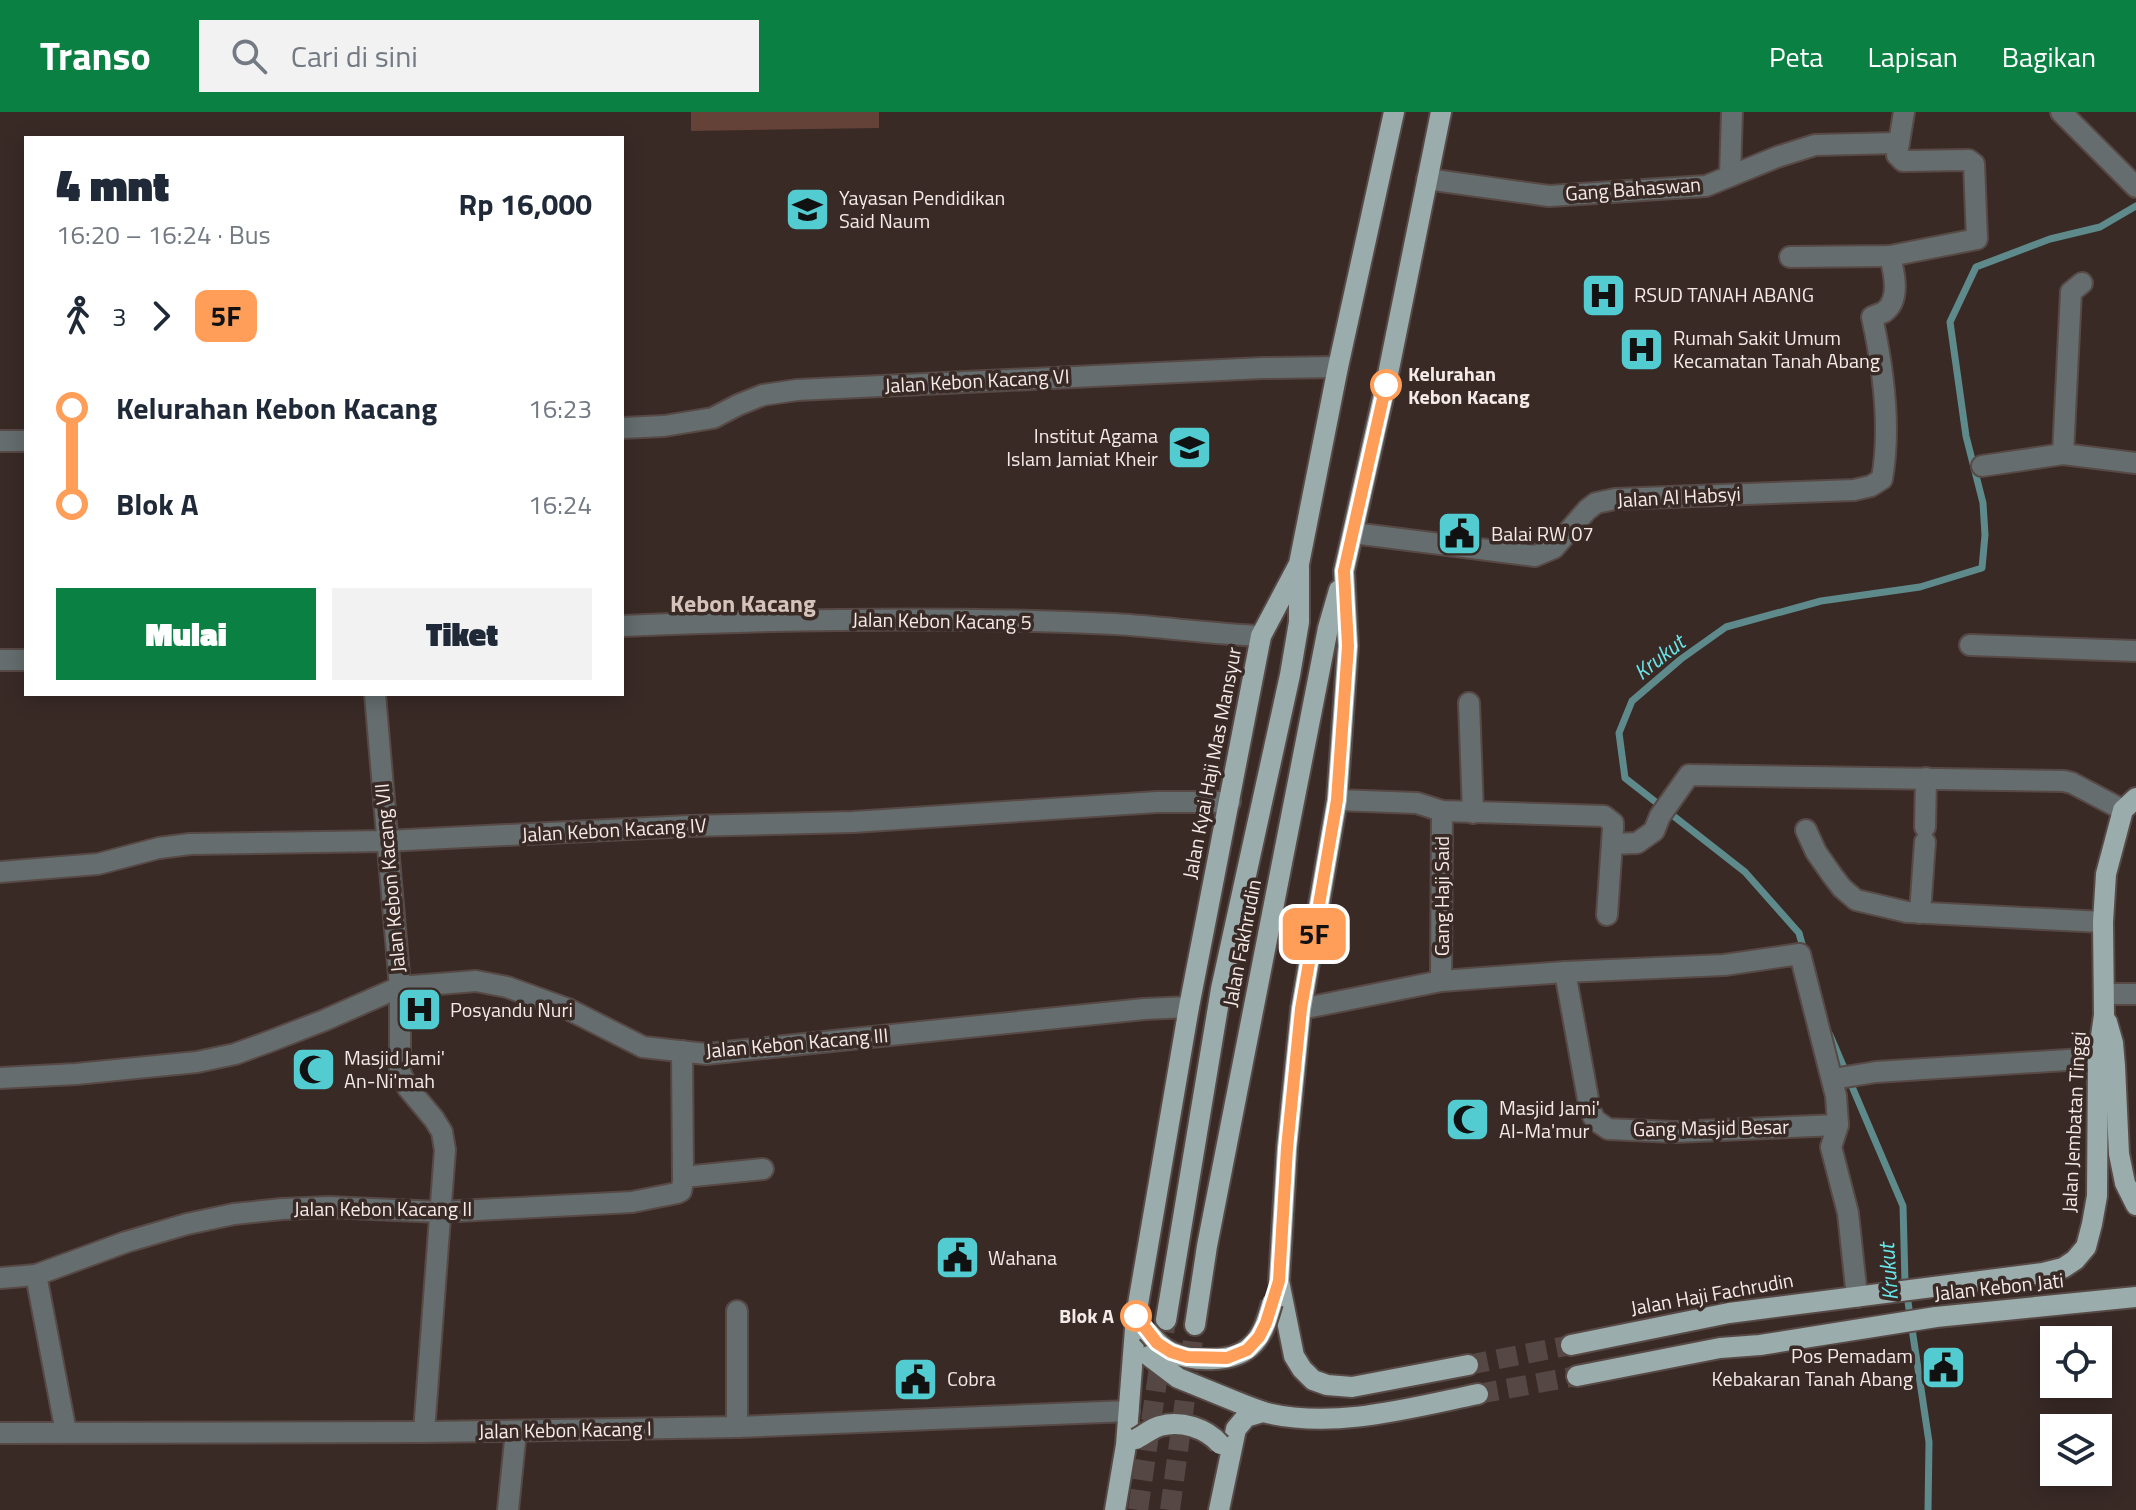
<!DOCTYPE html>
<html lang="id">
<meta charset="utf-8">
<style>
body{margin:0;font-family:"Titillium Web",sans-serif;background:#f2f2f3;color:#1f2937;height:100vh;display:flex;flex-direction:column;font-size:30px;white-space:nowrap}
*{box-sizing:border-box;margin:0}
p{font-size:26px;color:#747a83}
.icon{flex:none;width:44px;height:44px;fill:none;stroke:currentColor;stroke-width:2;stroke-linecap:round;stroke-linejoin:round}
.map{position:relative;flex:1;overflow:hidden}
.drawer{position:absolute;left:24px;top:24px;width:600px;height:560px;display:flex;flex-direction:column;background:#fff;border-radius:0px;box-shadow:0 4px 20px #0003}
.drawer>*{flex:none}
.badge{padding:0 16px;border-radius:12px;font-size:28px;line-height:52px}
.tools{position:absolute;left:2040px;top:1214px;display:grid;gap:16px}
.tools a{display:grid;place-items:center;width:72px;height:72px;border-radius:0px;background:#fff;box-shadow:0 4px 20px #0003;font-size:40px}
.map>.badge{position:absolute;translate:-50% -50%;box-shadow:0 0 0 4px #fff}
.legs{display:flex;align-items:center;gap:12px;height:88px;padding:0 32px;font-size:26px}
.legs p{margin-inline-start:auto}
.headline{display:flex;align-items:center;justify-content:space-between;height:136px;padding:0 32px}
h1{font-size:44px;font-weight:800;line-height:60px}
.primary-button{display:flex;gap:16px;margin-top:auto;padding:16px 32px}
.primary-button a{flex:1;height:92px;border-radius:0px;background:#0b8043;color:#fff;font-size:32px;font-weight:800;line-height:92px;text-align:center}
.primary-button a+a{background:#f2f2f3;color:#1f2937}
ul{padding:0 32px;list-style:none}
li{display:flex;align-items:center;gap:28px;height:96px;font-size:30px}
li i{display:grid;place-items:center;width:12px;height:100%;margin:0 10px;background:currentColor}
li i::after{content:'';width:20px;height:20px;margin:-10px;border:6px solid;border-radius:50%;background:#fff}
li p{margin-inline-start:auto}
li:first-child i{background:linear-gradient(#0000 50%,currentColor 0)}
li:last-child i{background:linear-gradient(currentColor 50%,#0000 0)}
header{display:flex;align-items:center;gap:48px;box-sizing:border-box;height:112px;padding:0 40px;background:#0b8043;color:#fff}
header strong{font-size:38px}
nav{display:flex;gap:44px;margin-inline-start:auto;font-size:28px}
.search{width:560px;height:72px;background:#f2f2f3;display:flex;align-items:center;gap:20px;box-sizing:border-box;padding:0 28px;border-radius:0px;color:#747a83;font-size:30px}
.map>svg:first-child{display:block}
.pitch{fill:#644237}
.lines{fill:none;stroke-linecap:round;stroke-linejoin:round}
.stream{stroke:#5e8a8b;stroke-width:7}
.primary-tunnel{stroke:#554743;stroke-width:20;stroke-dasharray:20 10;stroke-linecap:butt}
.minor-casing{stroke:#574945;stroke-width:24}
.tertiary-casing{stroke:#574945;stroke-width:24}
.primary-casing{stroke:#574945;stroke-width:24}
.minor{stroke:#656d6e;stroke-width:20}
.tertiary{stroke:#656d6e;stroke-width:20}
.primary{stroke:#9aacac;stroke-width:20}
.primary-bridge-casing{stroke:#574945;stroke-width:24;stroke-linecap:butt}
.primary-bridge{stroke:#9aacac;stroke-width:20}
.line-1-casing{stroke:#fff;stroke-width:18}
.line-1{stroke:#ff9e59;stroke-width:12}
.stop-1-dot{fill:#fff;stroke:#ff9e59;stroke-width:4}
.labels{text-anchor:middle;stroke-width:7;stroke-linejoin:round;paint-order:stroke}
.street-label{font-size:20px;fill:#f4eae7;stroke:#392a26}
.poi-label{font-size:20px;fill:#f4eae7;stroke:#392a26;text-anchor:start}
.stop-label{font-size:20px;font-weight:bold;fill:#f4eae7;stroke:#392a26;text-anchor:start}
.water-label{font-size:22px;font-style:italic;fill:#68e7eb;stroke:#392a26}
.quarter-label{font-size:24px;font-weight:bold;fill:#d5c2bb;stroke:#392a26}
</style>
<header>
<strong>Transo</strong>
<div class="search"><svg class="icon" aria-label="search" viewBox="0 0 24 24"><circle cx="10" cy="10" r="6"/><path d="M15 15l6 6"/></svg>Cari di sini</div>
<nav><a>Peta</a><a>Lapisan</a><a>Bagikan</a></nav>
</header>
<div class="map">
<svg width="2136" height="1398" viewBox="0 0 2136 1398">
<rect width="100%" height="100%" fill="#392a26"/>
<path class="pitch" d="M691,0H879V16L691,19Z"/>
<g class="lines">
<g class="stream">
<path d="M1804,839L1799,821L1745,760L1625,666L1619,621L1632,589L1681,547L1726,515L1821,489L1920,475L1982,456L1985,423L1983,391L1966,324L1950,210L1976,155L2050,127L2100,115L2136,94"/>
<path d="M1830,923L1903,1094L1905,1170L1929,1330L1928,1398"/>
</g>
<g class="primary-tunnel">
<path d="M1468,1253L1571,1233"/>
<path d="M1478,1282L1577,1264"/>
<path d="M1138,1398L1166,1208"/>
<path d="M1170,1398L1195,1213"/>
</g>
<defs>
<g id="minor">
<path d="M1730,64L1732,0"/>
<path d="M1427,67L1549,84L1706,74L1777,45L1815,33L1898,31"/>
<path d="M1790,145L1890,144L1977,127L1974,52L1969,48L1903,49L1897,43L1904,0"/>
<path d="M622,316L664,314L713,306L738,293L763,283L797,278L1263,256L1338,255"/>
<path d="M0,329H26"/>
<path d="M2063,342L2071,180L2082,171"/>
<path d="M1982,354L2063,342L2136,351"/>
<path d="M1353,421L1535,444L1554,436L1587,398L1596,391L1615,387L1854,378L1871,374L1882,367C1891,316 1883,255 1872,205C1876,203 1880,202 1884,200C1901,188 1894,160 1890,144"/>
<path d="M622,514C786,507 951,504 1115,512C1164,515 1212,522 1261,524"/>
<path d="M1970,533L2136,539"/>
<path d="M0,548H26"/>
<path d="M375,582L400,875V960L408,976L434,1007L442,1020L445,1038L424,1320"/>
<path d="M1469,591L1473,701"/>
<path d="M1337,688L1417,691L1442,699L1604,704L1613,711V716L1607,803"/>
<path d="M1925,715L1926,666"/>
<path d="M1806,718L1816,740L1832,763L1842,776L1856,788L1907,800L2103,810"/>
<path d="M1612,732L1637,731L1654,719L1660,704L1689,663L2064,669L2072,671L2123,698"/>
<path d="M0,760L98,752L159,736L190,732L386,729L688,714L853,710L1157,690H1230"/>
<path d="M1920,801L1925,730"/>
<path d="M1565,860L1590,998L1595,1008L1608,1017L1674,1020L1838,1013"/>
<path d="M1441,869L1442,699"/>
<path d="M2104,882H2136"/>
<path d="M1301,897L1441,869L1565,860L1724,853L1800,842L1836,984L1838,1013L1831,1035L1848,1101L1857,1185"/>
<path d="M682,939L683,1066"/>
<path d="M0,966L76,962L197,950L235,942L268,930L325,908L400,875L476,869L507,875L568,897L643,935L706,942L1144,897L1189,895"/>
<path d="M1833,967L1876,960L2098,946"/>
<path d="M36,1163L66,1320"/>
<path d="M0,1166L36,1163L126,1130L187,1112L234,1102L282,1097L329,1095L440,1100L632,1090L677,1081L681,1079L684,1065L763,1057"/>
<path d="M737,1315V1199"/>
<path d="M0,1321L424,1320L737,1315L1129,1299"/>
<path d="M508,1398L516,1319"/>
</g>
<path id="tertiary" d="M2061,0L2136,75"/>
<g id="primary">
<path d="M1441,0L1386,272L1344,459L1348,534L1337,688L1301,897L1287,1036L1279,1169L1294,1244L1302,1257L1313,1268L1327,1273L1352,1275L1468,1253"/>
<path d="M2107,910L2113,931L2115,954L2119,1042L2125,1071L2136,1093"/>
<path d="M1166,1208L1221,877L1290,563L1299,510V456"/>
<path d="M1195,1213L1207,1134L1328,516L1339,478"/>
<path d="M1571,1233L1729,1201L2043,1161L2063,1156L2075,1148L2086,1135L2092,1112L2097,1084L2098,946L2104,903L2103,810L2106,762L2123,698L2136,686"/>
<path d="M1577,1264L1720,1236L1760,1233L1936,1205L2136,1185"/>
<path d="M1237,1290C1247,1294 1257,1298 1267,1301C1336,1317 1410,1296 1478,1282"/>
<path d="M1115,1398L1126,1333L1136,1204L1189,895L1261,524L1299,452L1338,255L1394,0"/>
<path d="M1219,1398L1236,1317L1246,1305L1263,1300"/>
</g>
</defs>
<use href="#minor" class="minor-casing"/>
<use href="#tertiary" class="tertiary-casing"/>
<use href="#primary" class="primary-casing"/>
<use href="#minor" class="minor"/>
<use href="#tertiary" class="tertiary"/>
<use href="#primary" class="primary"/>
<defs>
<g id="primary-bridge">
<path d="M1148,1220C1155,1228 1161,1236 1171,1240C1192,1250 1232,1251 1250,1235C1263,1224 1267,1208 1272,1191"/>
<path d="M1149,1244L1178,1266L1237,1290"/>
<path d="M1136,1327C1144,1323 1152,1316 1160,1314C1181,1308 1206,1316 1220,1332"/>
</g>
</defs>
<use href="#primary-bridge" class="primary-bridge-casing"/>
<use href="#primary-bridge" class="primary-bridge"/>
</g>
<g class="lines">
<defs>
<path id="line-1" d="M1136,1204L1157,1231L1171,1240L1187,1245L1227,1246L1247,1238L1259,1225L1266,1211L1279,1169L1287,1036L1301,897L1337,688L1348,534L1344,459L1386,273"/>
</defs>
<use href="#line-1" class="line-1-casing"/>
<use href="#line-1" class="line-1"/>
</g>
<defs>
<symbol id="school-square" viewBox="-11 -11 22 22"><rect x="-9" y="-9" width="18" height="18" rx="4" fill="#52ccd0" stroke="#392a26"/><path d="M0-5L7-2L0 1L-7-2ZM-4 1L0 2.5L4 1V4Q0 6-4 4Z" fill="#111"/></symbol>
<symbol id="hospital-square" viewBox="-11 -11 22 22"><rect x="-9" y="-9" width="18" height="18" rx="4" fill="#52ccd0" stroke="#392a26"/><path d="M-5-5h3v3.5h4V-5h3V5h-3V1.5h-4V5h-3Z" fill="#111"/></symbol>
<symbol id="university-square" viewBox="-11 -11 22 22"><rect x="-9" y="-9" width="18" height="18" rx="4" fill="#52ccd0" stroke="#392a26"/><path d="M0-5L7-2L0 1L-7-2ZM-4 1L0 2.5L4 1V4Q0 6-4 4Z" fill="#111"/></symbol>
<symbol id="civic-square" viewBox="-11 -11 22 22"><rect x="-9" y="-9" width="18" height="18" rx="4" fill="#52ccd0" stroke="#392a26"/><path d="M-.6-6.5H3V-4.5H.6V-3L4-1V1h2V6H-6V1h2V-1L-.6-3ZM-1.2 2.5V6h2.4V2.5Z" fill="#111"/></symbol>
<symbol id="mosque-square" viewBox="-11 -11 22 22"><rect x="-9" y="-9" width="18" height="18" rx="4" fill="#52ccd0" stroke="#392a26"/><path d="M3.5-4.9A6 6 0 1 0 3.5 4.9A5 5 0 1 1 3.5-4.9Z" fill="#111"/></symbol>
</defs>
<g fill-rule="evenodd">
<use href="#school-square" x="782" y="72" width="51" height="51"/>
<use href="#hospital-square" x="1578" y="158" width="51" height="51"/>
<use href="#hospital-square" x="1616" y="212" width="51" height="51"/>
<use href="#university-square" x="1164" y="310" width="51" height="51"/>
<use href="#civic-square" x="1434" y="396" width="51" height="51"/>
<use href="#hospital-square" x="394" y="872" width="51" height="51"/>
<use href="#mosque-square" x="288" y="932" width="51" height="51"/>
<use href="#mosque-square" x="1442" y="982" width="51" height="51"/>
<use href="#civic-square" x="932" y="1120" width="51" height="51"/>
<use href="#civic-square" x="1918" y="1230" width="51" height="51"/>
<use href="#civic-square" x="890" y="1242" width="51" height="51"/>
</g>
<g class="stop-1-dot">
<circle cx="1386" cy="273" r="14"/>
<circle cx="1136" cy="1204" r="14"/>
</g>
<g class="labels">
<g class="street-label">
<text transform="translate(1633 77) rotate(-4)" y="7">Gang Bahaswan</text>
<text transform="translate(977 269) rotate(-3)" y="7">Jalan Kebon Kacang VI</text>
<text transform="translate(1679 385) rotate(-3)" y="7">Jalan Al Habsyi</text>
<text transform="translate(942 509) rotate(1)" y="7">Jalan Kebon Kacang 5</text>
<text transform="translate(1212 651) rotate(-79)" y="7">Jalan Kyai Haji Mas Mansyur</text>
<text transform="translate(614 718) rotate(-3)" y="7">Jalan Kebon Kacang IV</text>
<text transform="translate(390 766) rotate(-95)" y="7">Jalan Kebon Kacang VII</text>
<text transform="translate(1442 784) rotate(-90)" y="7">Gang Haji Said</text>
<text transform="translate(1242 831) rotate(-79)" y="7">Jalan Fakhrudin</text>
<text transform="translate(797 931) rotate(-5)" y="7">Jalan Kebon Kacang III</text>
<text transform="translate(2074 1010) rotate(-87)" y="7">Jalan Jembatan Tinggi</text>
<text transform="translate(1711 1016) rotate(-1)" y="7">Gang Masjid Besar</text>
<text x="383" y="1104">Jalan Kebon Kacang II</text>
<text transform="translate(1999 1175) rotate(-6)" y="7">Jalan Kebon Jati</text>
<text transform="translate(1712 1182) rotate(-10)" y="7">Jalan Haji Fachrudin</text>
<text transform="translate(565 1318) rotate(-1)" y="7">Jalan Kebon Kacang I</text>
</g>
<g class="poi-label">
<text x="839" y="93">Yayasan Pendidikan<tspan x="839" dy="23">Said Naum</tspan></text>
<text x="1634" y="190">RSUD TANAH ABANG</text>
<text x="1673" y="233">Rumah Sakit Umum<tspan x="1673" dy="23">Kecamatan Tanah Abang</tspan></text>
<text x="1158" y="331" text-anchor="end">Institut Agama<tspan x="1158" dy="23">Islam Jamiat Kheir</tspan></text>
<text x="1491" y="429">Balai RW 07</text>
<text x="450" y="905">Posyandu Nuri</text>
<text x="344" y="953">Masjid Jami'<tspan x="344" dy="23">An-Ni'mah</tspan></text>
<text x="1499" y="1003">Masjid Jami'<tspan x="1499" dy="23">Al-Ma'mur</tspan></text>
<text x="988" y="1153">Wahana</text>
<text x="1913" y="1251" text-anchor="end">Pos Pemadam<tspan x="1913" dy="23">Kebakaran Tanah Abang</tspan></text>
<text x="947" y="1274">Cobra</text>
</g>
<g class="stop-label">
<text x="1408" y="269">Kelurahan<tspan x="1408" dy="23">Kebon Kacang</tspan></text>
<text x="1114" y="1211" text-anchor="end">Blok A</text>
</g>
<g class="water-label">
<text transform="translate(1659 545) rotate(-38)" y="8">Krukut</text>
<text transform="translate(1888 1160) rotate(-94)" y="8">Krukut</text>
</g>
<g class="quarter-label">
<text x="743" y="500">Kebon Kacang</text>
</g>
</g>
</svg>
<div class="tools">
<a><svg class="icon" aria-label="locate" viewBox="0 0 24 24"><circle cx="12" cy="12" r="6"/><path d="M12 2v4M12 18v4M2 12h4M18 12h4"/></svg></a>
<a><svg class="icon" aria-label="layers" viewBox="0 0 24 24"><path d="M12 4l9 5-9 5-9-5zM3 14l9 5 9-5"/></svg></a>
</div>
<b class="badge" style="left:1314px;top:822px;background:#ff9e59;color:#111">5F</b>
<section class="drawer">
<div class="headline"><div><h1>4 mnt</h1><p>16:20 – 16:24 · Bus</p></div><b>Rp 16,000</b></div>
<div class="legs"><svg class="icon" aria-label="walk" viewBox="0 0 24 24"><circle cx="13" cy="4" r="2"/><path d="M13 8l-2 6 4 7M11 14l-3 7M7 12l3-4h3l4 4"/></svg>3<svg class="icon" aria-label="forward" viewBox="0 0 24 24"><path d="M9 5l7 7-7 7"/></svg><b class="badge" style="background:#ff9e59;color:#111">5F</b></div>
<ul>
<li><i style="color:#ff9e59"></i><b>Kelurahan Kebon Kacang</b><p>16:23</p></li>
<li><i style="color:#ff9e59"></i><b>Blok A</b><p>16:24</p></li>
</ul>
<div class="primary-button"><a>Mulai</a><a>Tiket</a></div>
</section>
</div>
